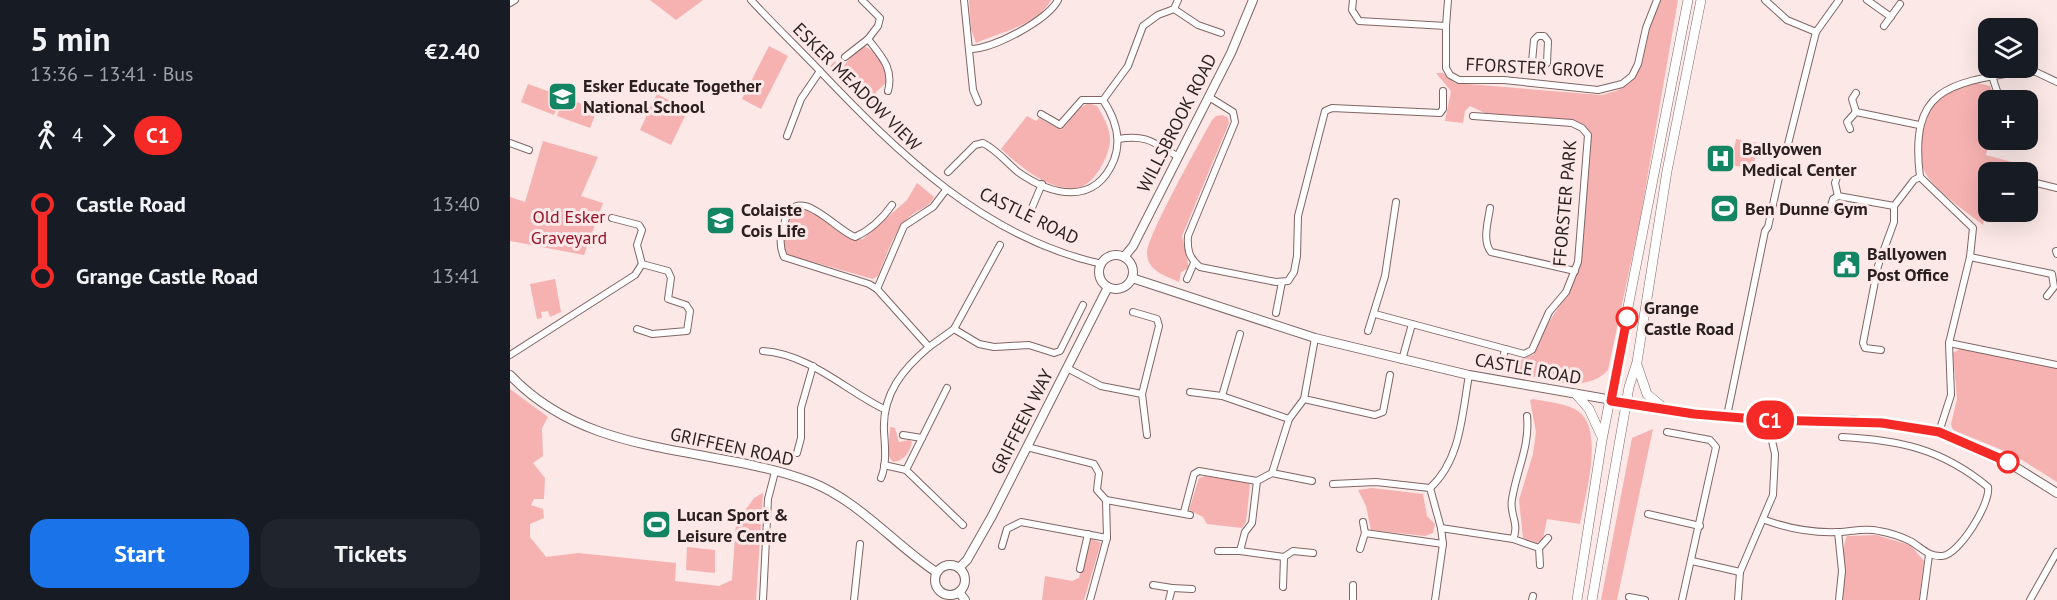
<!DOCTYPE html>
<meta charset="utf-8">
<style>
body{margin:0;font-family:"PT Sans",sans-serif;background:#20242c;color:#f1f3f6;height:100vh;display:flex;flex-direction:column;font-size:22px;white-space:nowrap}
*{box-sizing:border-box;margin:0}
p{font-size:20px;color:#9ea1a6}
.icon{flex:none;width:33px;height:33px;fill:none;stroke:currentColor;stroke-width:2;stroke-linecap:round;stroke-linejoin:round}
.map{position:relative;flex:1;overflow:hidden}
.sheet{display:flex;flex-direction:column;background:#171b24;width:510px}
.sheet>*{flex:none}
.badge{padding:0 12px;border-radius:20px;font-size:21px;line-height:39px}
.fabs{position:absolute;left:1468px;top:18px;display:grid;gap:12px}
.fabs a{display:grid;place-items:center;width:60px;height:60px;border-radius:12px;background:#171b24;box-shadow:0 6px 24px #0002;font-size:30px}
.map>.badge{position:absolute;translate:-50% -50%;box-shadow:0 0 0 3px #fff}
.legs{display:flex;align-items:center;gap:9px;height:66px;padding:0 30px;font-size:20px}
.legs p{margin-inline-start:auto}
.headline{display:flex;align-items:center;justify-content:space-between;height:102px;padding:0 30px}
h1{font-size:33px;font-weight:700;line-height:45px}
.action{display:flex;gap:12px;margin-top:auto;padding:12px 30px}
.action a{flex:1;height:69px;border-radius:18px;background:#1a73e8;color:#fff;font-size:24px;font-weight:700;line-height:69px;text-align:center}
.action a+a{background:#20242c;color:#f1f3f6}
ul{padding:0 30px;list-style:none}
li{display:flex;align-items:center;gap:21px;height:72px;font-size:22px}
li i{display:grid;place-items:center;width:9px;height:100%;margin:0 8px;background:currentColor}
li i::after{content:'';width:15px;height:15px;margin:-8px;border:4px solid;border-radius:50%;background:#171b24}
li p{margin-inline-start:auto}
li:first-child i{background:linear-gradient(#0000 50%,currentColor 0)}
li:last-child i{background:linear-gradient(currentColor 50%,#0000 0)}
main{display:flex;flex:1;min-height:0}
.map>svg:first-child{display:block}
.green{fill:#f6b2b1}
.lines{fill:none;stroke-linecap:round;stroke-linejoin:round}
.minor-casing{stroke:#806564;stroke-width:8}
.tertiary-casing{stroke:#806564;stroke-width:10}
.secondary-casing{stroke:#806564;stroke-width:10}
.minor{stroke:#fff;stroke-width:6}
.tertiary{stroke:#fff;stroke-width:8}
.secondary{stroke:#fff;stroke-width:9}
.line-1-casing{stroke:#fff;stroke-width:14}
.line-1{stroke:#f52a26;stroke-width:9}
.stop-1-dot{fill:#fff;stroke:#f52a26;stroke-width:3}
.labels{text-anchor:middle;stroke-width:6;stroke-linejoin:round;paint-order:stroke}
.street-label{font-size:18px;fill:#2a1f1f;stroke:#fbe8e7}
.poi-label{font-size:18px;font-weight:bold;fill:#2a1f1f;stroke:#fbe8e7;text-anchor:start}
.park-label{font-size:18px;fill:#95152a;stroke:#fbe8e7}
.stop-label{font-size:18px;font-weight:bold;fill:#2a1f1f;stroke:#fbe8e7;text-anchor:start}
</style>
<main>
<section class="sheet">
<div class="headline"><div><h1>5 min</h1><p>13:36 – 13:41 · Bus</p></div><b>€2.40</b></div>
<div class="legs"><svg class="icon" aria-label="walk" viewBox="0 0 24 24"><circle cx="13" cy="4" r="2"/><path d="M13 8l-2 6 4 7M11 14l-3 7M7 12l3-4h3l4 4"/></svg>4<svg class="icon" aria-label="forward" viewBox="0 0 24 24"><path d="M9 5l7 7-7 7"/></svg><b class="badge" style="background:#f52a26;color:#fff">C1</b></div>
<ul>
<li><i style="color:#f52a26"></i><b>Castle Road</b><p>13:40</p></li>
<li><i style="color:#f52a26"></i><b>Grange Castle Road</b><p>13:41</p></li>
</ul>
<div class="action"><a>Start</a><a>Tickets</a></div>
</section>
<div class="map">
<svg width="1547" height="600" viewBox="0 0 1547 600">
<rect width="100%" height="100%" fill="#fbe8e7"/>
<g class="green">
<path d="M140,0H193L166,20Z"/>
<path d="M459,0H541C529,24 489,33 466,43L461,29Z"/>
<path d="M1151,0H1168L1130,220L1098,370C1074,397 1027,376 997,370L1000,359L1011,360L1024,354C1035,320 1059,299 1070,266L1081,133L1067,121L975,113L960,106L955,111L953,123L935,121L941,91L926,73H933L945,83L1091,95C1134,86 1127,69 1137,34C1140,23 1147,11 1151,0Z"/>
<path d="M351,45C367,50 376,66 377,82L366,92L370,101L361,108L320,66L325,61L333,67Z"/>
<path d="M259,46L278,56L251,109L232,99Z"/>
<path d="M1468,83L1480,86L1486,100H1479V132L1474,146L1478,147L1476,155L1502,162L1500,172H1479V196L1473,225C1454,210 1431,195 1417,176C1405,158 1412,117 1427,102C1438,91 1453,88 1468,83Z"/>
<path d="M18,84L51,96L44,115L11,102Z"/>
<path d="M147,94L178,110L161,145L130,130L138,113L148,117L138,111Z"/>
<path d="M54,97L87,110L80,128L47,116Z"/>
<path d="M578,103L587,106C593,116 600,128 600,140C600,155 584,186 567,188C538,191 511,167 491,149L517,116L526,121L529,118L551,130L569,109Z"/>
<path d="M713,115L718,118L719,123L672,236L679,268L671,272L669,282C656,276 637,271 637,253C637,236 690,142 702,120L706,116Z"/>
<path d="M1226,139L1248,143L1243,169L1221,165Z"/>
<path d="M33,141L88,157L71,196L93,203L74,255L0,241V197L15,202Z"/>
<path d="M407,183L424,197C419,208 408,209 399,217C383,232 376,257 368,276L363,279L275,254L272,248L281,213L287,209C313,209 327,242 353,239L397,200Z"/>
<path d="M45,279L51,312L40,317L38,311L31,312L32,318L27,319L20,284Z"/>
<path d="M1451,348L1547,368V482L1504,455L1443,430L1441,424L1447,399L1443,353Z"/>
<path d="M0,389L38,417L32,428L33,456L23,463L35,478L34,499H24L21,505L33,509L34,518L20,524V537L36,557L68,553L166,563L165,581L209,586L222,580L226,523L244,498L253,493L246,600H0Z"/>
<path d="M1023,399C1037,402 1056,403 1068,411C1095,430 1075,496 1070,524L1037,519L1033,539L1027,543L1013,538L1009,500L1023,454L1026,432L1020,400Z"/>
<path d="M380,427L385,428L389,442L399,440L402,442C400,452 394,461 383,462L378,455Z"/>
<path d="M1143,429L1107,600H1091L1122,438Z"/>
<path d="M695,476L737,482L740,485L736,522L732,528L697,524L693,517L679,510L689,478Z"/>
<path d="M862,488L913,494L917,516L925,524L923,533L915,536L861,530L856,506L848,490Z"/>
<path d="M1366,535L1400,545L1414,561L1409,600H1333C1335,583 1330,549 1337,536Z"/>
<path d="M582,539L591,543L574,600H532L535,576L562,581L569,578L579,541Z"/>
<path d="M177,547L205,550V573L176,570Z"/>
</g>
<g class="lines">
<defs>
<g id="minor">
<path d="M241,0C263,24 286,46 308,69C388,153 474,238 592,264"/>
<path d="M352,0L370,18L368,26L358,39C371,56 384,68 378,91"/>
<path d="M454,0L463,90L468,102"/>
<path d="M843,0L842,10L849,21L936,26V68L940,75L949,80H994L1088,90L1112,84L1122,76L1128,64L1136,28L1147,0"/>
<path d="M1255,0L1277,20L1306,32"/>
<path d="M1357,0L1381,17"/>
<path d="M0,3L5,0"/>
<path d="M664,9L688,25L711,33"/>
<path d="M936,26L938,0"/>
<path d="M1374,26L1390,4"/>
<path d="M1028,36H1034L1038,41L1037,63L1029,68L1022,62L1024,40Z"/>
<path d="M459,49C482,50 538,20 548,0"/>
<path d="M335,57L358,39"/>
<path d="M1482,76L1490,100"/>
<path d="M1346,93L1342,99L1346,112"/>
<path d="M699,97L723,112L725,122L678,236C677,250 679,258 690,267L766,282L778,281L784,272L787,256L788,216L815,111L822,108L930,113L933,109V91"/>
<path d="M531,114L550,125L572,100H593"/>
<path d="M1340,129L1337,122L1346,112L1409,125"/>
<path d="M277,136L291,99L310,71"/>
<path d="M608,139C637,134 644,143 667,156"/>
<path d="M0,143L19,150"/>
<path d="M1278,144L1306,32L1329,0"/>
<path d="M438,172L465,145L473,143C487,150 496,162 508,172C542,196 585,206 604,160C612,139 605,118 593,100L618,66L633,26L648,15L664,9L668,0"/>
<path d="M1327,177L1325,183L1328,196L1384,206"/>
<path d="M1518,181L1547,188"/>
<path d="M980,208C978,222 972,241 981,252L1065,271"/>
<path d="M1320,209L1323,199L1328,196"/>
<path d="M521,210L532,184"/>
<path d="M102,218L129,225L132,230L127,245L132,264"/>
<path d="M1546,251L1547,254"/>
<path d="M1460,257L1542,274L1544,287L1537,296"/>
<path d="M677,279L684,263"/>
<path d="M367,289L394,226L423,207L436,190"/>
<path d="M623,312L647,319L649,326L632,394"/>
<path d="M766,313L772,282"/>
<path d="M865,314L1014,354L1022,350L1039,312L1056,292L1068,262L1078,135L1072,128L1062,123L963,116"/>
<path d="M444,329L469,344L484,347L519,345L544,353L550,351L573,305"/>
<path d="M858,331L875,276L886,202"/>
<path d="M1439,343L1547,365"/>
<path d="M419,347L444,329L490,245"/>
<path d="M1371,350L1355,348L1353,343L1368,266L1384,222V206L1404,180L1410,177"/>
<path d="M253,351C299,354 335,390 374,409"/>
<path d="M0,355L125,275L132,264L158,271L161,278L158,299L176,305L180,311L177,331L142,334L127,329"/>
<path d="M892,360L902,324"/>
<path d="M992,363L995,349"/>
<path d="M557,368L591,386L632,394L637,435"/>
<path d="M680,392L712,396L779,419"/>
<path d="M712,396L730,334"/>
<path d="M794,399L865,415L873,412L880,375"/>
<path d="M1217,416L1255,231L1258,227L1270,173"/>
<path d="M1157,432L1200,440L1206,447L1172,600"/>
<path d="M1429,432L1441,395L1439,343L1460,257L1463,228L1410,177C1399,88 1438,83 1514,71L1526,72L1547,82"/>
<path d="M393,435L412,438"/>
<path d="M517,447L584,464L589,473L587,490L596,500L680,515"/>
<path d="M287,453L291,438V408L303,366"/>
<path d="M374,465L396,470L453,525"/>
<path d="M396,470L437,388"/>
<path d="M762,473L802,481"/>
<path d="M371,478C377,464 375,446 374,431C372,394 393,369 419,347L367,289L359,284L274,257C268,244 271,234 275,221C287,181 325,230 345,237C361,230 372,219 382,205"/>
<path d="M823,484L866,482L920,488"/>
<path d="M920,488C951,460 952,414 959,375"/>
<path d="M920,488L931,528L933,544L925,600"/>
<path d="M674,512L684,474L689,471L747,481"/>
<path d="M1138,514L1190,526"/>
<path d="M1255,520C1277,528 1304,533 1328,532C1342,532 1354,527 1369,531C1380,533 1390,536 1400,541C1411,547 1418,557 1432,556C1449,555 1481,503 1478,487C1432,449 1390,440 1332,437"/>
<path d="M853,522L855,533"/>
<path d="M931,528L1003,539C1010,524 999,514 1002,499C1007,469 1020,446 1017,416"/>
<path d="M1328,532L1332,571L1329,600"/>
<path d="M1003,539L1029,548L1030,565"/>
<path d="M492,546L497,529L511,522L597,538"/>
<path d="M1029,548L1038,538"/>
<path d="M850,549L855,533L933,544"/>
<path d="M708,551H730"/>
<path d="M774,557L783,551L803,553"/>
<path d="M1182,561L1230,572"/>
<path d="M570,569L578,534"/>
<path d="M643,585L662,588L659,600"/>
<path d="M773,587L774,557L730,551L735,532L742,523L747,481L762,473L779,419L794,399L805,338"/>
<path d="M662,588L682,589"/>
<path d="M1119,597L1135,600"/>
<path d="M253,600L258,499L265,472"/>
<path d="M344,600L350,544"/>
<path d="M580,600L597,538L596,500"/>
<path d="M843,600V585"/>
<path d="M1022,600L1023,596"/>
<path d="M1228,600L1230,572L1263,495L1265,454L1257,419"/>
<path d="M1413,600L1419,555"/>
<path d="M1520,600L1547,552"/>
</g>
<g id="tertiary">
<circle cx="606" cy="272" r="17"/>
<path d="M614,257L623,246L721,53L743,0"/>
<path d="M622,278L805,338L959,375L1177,413L1257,419L1342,420L1429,432L1499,463L1547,493"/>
<path d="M0,375C80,460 200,444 301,482C349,501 384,544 426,572"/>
<circle cx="440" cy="580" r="15"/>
<path d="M449,568L457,560L482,516L598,287"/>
<path d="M449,592L455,600"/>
</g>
<g id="secondary">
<path d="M1127,365L1137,394L1155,409"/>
<path d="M1066,394L1079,409L1091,435"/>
<path d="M1067,600L1092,440L1178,0"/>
<path d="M1082,600L1119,387L1127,362L1157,171L1191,0"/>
</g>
</defs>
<use href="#minor" class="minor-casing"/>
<use href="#tertiary" class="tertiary-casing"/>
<use href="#secondary" class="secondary-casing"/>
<use href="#minor" class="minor"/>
<use href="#tertiary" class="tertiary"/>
<use href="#secondary" class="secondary"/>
</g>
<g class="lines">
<defs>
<path id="line-1" d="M1117,318L1101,401L1184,414L1257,420L1372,423L1429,432L1498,462"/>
</defs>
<use href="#line-1" class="line-1-casing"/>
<use href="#line-1" class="line-1"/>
</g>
<defs>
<symbol id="school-square" viewBox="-11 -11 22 22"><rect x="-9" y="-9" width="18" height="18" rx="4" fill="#138563" stroke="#fbe8e7"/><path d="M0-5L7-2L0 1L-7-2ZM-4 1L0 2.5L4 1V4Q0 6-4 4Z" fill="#fff"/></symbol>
<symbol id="hospital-square" viewBox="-11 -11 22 22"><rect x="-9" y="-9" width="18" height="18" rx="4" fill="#138563" stroke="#fbe8e7"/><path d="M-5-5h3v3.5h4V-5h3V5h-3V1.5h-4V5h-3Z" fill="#fff"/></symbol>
<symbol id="stadium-square" viewBox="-11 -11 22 22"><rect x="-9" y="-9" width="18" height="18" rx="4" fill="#138563" stroke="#fbe8e7"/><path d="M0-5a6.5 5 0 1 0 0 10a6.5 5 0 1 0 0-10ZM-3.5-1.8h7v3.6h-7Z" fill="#fff"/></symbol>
<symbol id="civic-square" viewBox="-11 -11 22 22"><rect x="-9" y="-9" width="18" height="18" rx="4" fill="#138563" stroke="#fbe8e7"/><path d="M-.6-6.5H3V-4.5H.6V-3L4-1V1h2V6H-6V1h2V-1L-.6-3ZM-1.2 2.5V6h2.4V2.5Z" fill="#fff"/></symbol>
</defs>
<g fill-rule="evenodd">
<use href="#school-square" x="36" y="80" width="33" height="33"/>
<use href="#hospital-square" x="1194" y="142" width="33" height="33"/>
<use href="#stadium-square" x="1198" y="192" width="33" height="33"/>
<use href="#school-square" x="194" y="204" width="33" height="33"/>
<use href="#civic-square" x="1320" y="248" width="33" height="33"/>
<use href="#stadium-square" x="130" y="508" width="33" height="33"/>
</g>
<g class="stop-1-dot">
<circle cx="1117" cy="318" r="10"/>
<circle cx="1498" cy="462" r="10"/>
</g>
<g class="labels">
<g class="street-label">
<text transform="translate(1025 68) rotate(3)" y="6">FFORSTER GROVE</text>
<text transform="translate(347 87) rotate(45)" y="6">ESKER MEADOW VIEW</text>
<text transform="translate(667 123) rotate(-63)" y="6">WILLSBROOK ROAD</text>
<text transform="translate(1055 203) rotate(-85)" y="6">FFORSTER PARK</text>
<text transform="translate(519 216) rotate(26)" y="6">CASTLE ROAD</text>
<text transform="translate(1018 369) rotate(10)" y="6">CASTLE ROAD</text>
<text transform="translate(512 422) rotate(-63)" y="6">GRIFFEEN WAY</text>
<text transform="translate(222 447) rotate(12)" y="6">GRIFFEEN ROAD</text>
</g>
<g class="poi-label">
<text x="73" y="92">Esker Educate Together<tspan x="73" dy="21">National School</tspan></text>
<text x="1232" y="155">Ballyowen<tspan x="1232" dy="21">Medical Center</tspan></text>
<text x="1235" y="215">Ben Dunne Gym</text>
<text x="231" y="216">Colaiste<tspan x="231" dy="21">Cois Life</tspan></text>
<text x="1357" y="260">Ballyowen<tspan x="1357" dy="21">Post Office</tspan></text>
<text x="167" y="521">Lucan Sport &amp;<tspan x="167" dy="21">Leisure Centre</tspan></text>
</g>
<g class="park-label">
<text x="59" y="223">Old Esker<tspan x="59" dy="21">Graveyard</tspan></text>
</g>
<g class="stop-label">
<text x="1134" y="314">Grange<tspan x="1134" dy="21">Castle Road</tspan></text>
</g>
</g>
</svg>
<div class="fabs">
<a><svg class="icon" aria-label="layers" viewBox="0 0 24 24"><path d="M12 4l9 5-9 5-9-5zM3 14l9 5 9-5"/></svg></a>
<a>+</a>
<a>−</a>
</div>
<b class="badge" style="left:1260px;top:420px;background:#f52a26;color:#fff">C1</b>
</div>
</main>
